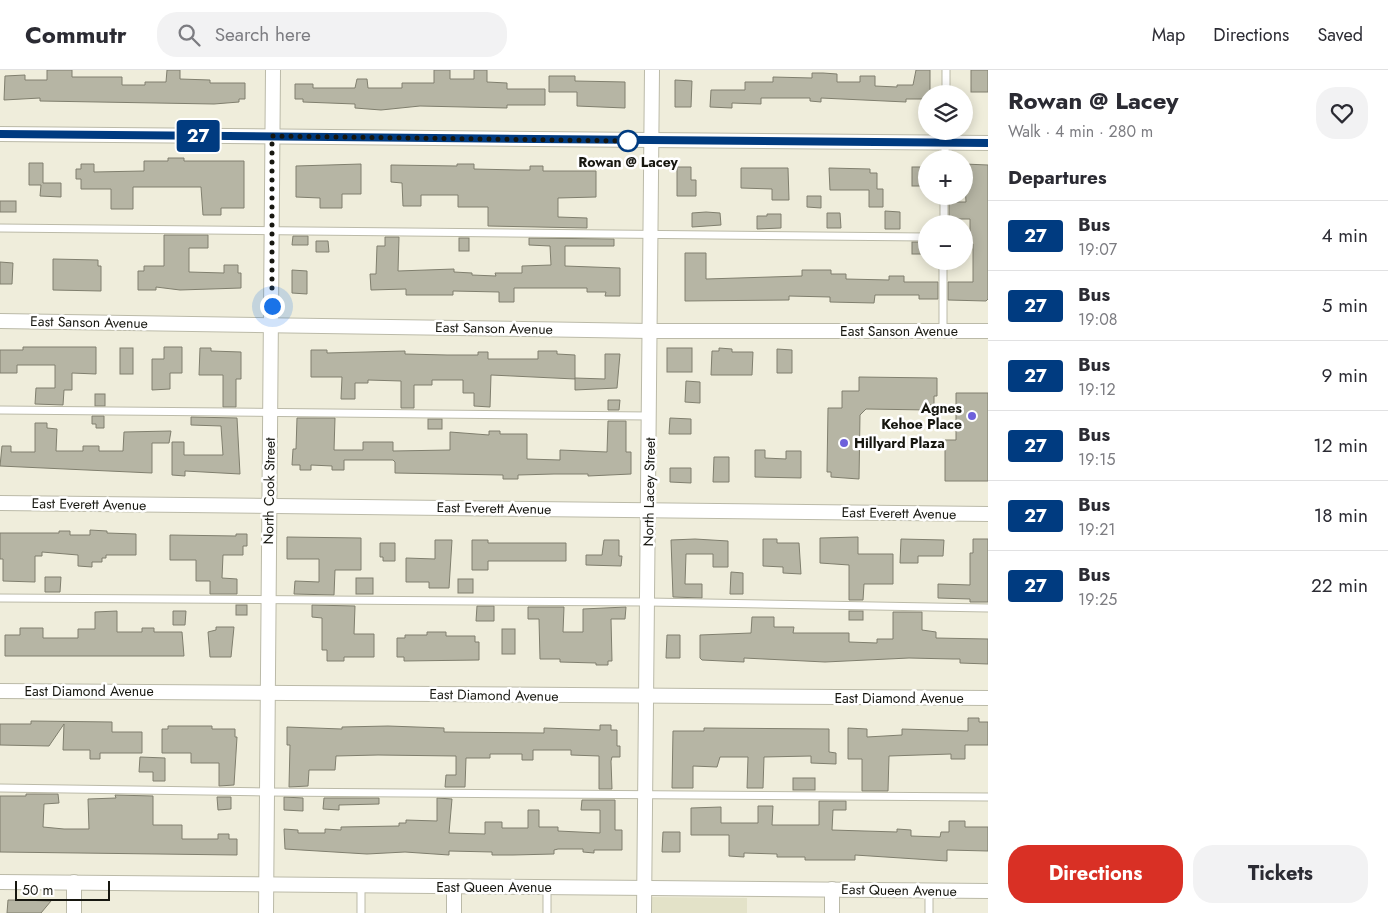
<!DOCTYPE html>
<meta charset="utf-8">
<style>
body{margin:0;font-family:Jost,sans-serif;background:#f2f2f3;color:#2b2b33;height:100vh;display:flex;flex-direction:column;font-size:19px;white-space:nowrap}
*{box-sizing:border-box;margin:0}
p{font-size:16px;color:#7c7c81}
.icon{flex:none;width:28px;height:28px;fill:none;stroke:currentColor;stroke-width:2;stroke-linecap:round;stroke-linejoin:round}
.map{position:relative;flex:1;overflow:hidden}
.panel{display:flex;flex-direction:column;background:#fff;width:400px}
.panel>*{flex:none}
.badge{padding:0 10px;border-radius:4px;font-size:18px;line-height:32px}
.controls{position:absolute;left:918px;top:15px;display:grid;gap:10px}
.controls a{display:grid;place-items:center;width:55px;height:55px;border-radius:50%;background:#fff;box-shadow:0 2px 12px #0003;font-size:25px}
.scale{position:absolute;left:15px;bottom:12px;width:95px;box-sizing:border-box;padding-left:5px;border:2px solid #171710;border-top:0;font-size:14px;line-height:18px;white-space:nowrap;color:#171710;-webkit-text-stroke:4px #fff;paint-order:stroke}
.you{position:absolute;width:25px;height:25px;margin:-12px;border:4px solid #fff;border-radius:50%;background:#1a73e8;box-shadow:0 0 0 8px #1a73e833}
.map>.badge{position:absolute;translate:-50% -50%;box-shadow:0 0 0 2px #fff}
h2{padding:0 20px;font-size:19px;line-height:45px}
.round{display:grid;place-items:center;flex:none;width:52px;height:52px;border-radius:20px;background:#f2f2f3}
.overview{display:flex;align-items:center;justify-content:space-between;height:85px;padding:0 20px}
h1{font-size:24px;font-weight:700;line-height:38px}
.primary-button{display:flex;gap:10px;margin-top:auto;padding:10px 20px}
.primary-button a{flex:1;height:58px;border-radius:20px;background:#d93025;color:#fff;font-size:20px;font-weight:700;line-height:58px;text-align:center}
.primary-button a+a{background:#f2f2f3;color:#2b2b33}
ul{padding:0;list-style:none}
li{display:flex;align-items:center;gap:15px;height:70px;padding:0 20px;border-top:1px solid #e1e1e2}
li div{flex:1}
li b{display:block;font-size:19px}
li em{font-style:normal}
li .badge{min-width:55px;font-weight:700;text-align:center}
header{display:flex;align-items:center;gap:30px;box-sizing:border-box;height:70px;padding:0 25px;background:#fff;border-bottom:1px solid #e1e1e2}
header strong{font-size:24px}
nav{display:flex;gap:28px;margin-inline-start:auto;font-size:18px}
.search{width:350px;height:45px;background:#f2f2f3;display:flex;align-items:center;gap:12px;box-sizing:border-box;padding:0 18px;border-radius:20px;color:#7c7c81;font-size:19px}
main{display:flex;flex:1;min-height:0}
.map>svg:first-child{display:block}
.built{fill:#e3e2c8}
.building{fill:#b6b5a4;stroke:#807f6e}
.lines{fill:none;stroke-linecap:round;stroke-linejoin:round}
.lane-casing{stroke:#bbbaa8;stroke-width:9}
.street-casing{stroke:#bbbaa8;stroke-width:16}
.lane{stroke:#fff;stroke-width:7}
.street{stroke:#fff;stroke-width:14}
.line-casing{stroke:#fff;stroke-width:11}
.line{stroke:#003b80;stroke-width:8}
.walk{stroke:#171710;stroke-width:5;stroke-dasharray:0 9}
.stop-dot{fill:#fff;stroke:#003b80;stroke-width:2.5}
.poi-dot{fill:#6e61db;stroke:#fff;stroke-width:2}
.labels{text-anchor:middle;stroke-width:5;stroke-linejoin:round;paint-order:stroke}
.stop-label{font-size:14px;font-weight:bold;fill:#171710;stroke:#fff}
.street-label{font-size:14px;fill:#171710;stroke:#fff}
.poi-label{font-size:14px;font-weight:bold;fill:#171710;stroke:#fff;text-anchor:end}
</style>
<header>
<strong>Commutr</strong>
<div class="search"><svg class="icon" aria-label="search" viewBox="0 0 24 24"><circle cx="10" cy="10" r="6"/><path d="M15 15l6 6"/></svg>Search here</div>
<nav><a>Map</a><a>Directions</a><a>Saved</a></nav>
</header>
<main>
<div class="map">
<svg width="988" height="843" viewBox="0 0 988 843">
<rect width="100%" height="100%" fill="#efeddb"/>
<path class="built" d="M652,827L747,828V843H652Z"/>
<g class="building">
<path d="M47,0H72V7H122V15H145V12H166L167,0H180V9L210,10V13H245V29H239V32L214,34L40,31V28L4,30L5,6L25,5V10H47Z"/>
<path d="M434,0H450V9H474V0H487V12L507,13V19H545V35H507V38L420,36L381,40L355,38V34L303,32V29H295V14H313V18H355L357,9H367L368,18H402V13H434Z"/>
<path d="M916,0H930V24H926V29H906V32L821,28V32L810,31V28H761V34L732,33V38L710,37L711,20H745V12H773V7L812,8V3H823L837,4V12H860V6H875V16L897,17V15H913Z"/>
<rect x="971" y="0" width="17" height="22"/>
<path d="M549,6H575V11L625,12V38L577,36V22H549Z"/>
<path d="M675,10L692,11L691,37H675Z"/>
<path d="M168,88H184V91H244V138H221V145H203L201,117H133V139H111V119H81V109H76V99H81V94H94V102L144,101V91H168Z"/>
<path d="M29,93H43V113H61V127L40,126L41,115H29Z"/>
<path d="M361,94V124H342V138H320V128L296,127V96Z"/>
<path d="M457,94H474V99L518,100H530V96H543V101H596V127L558,128V147L587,148V158L488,156V137H458V125H421V136H403L402,113L391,112V95L457,96Z"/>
<path d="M964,94L988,95V229L986,231L948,230V212H973V174H970V149H949V132H966Z"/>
<path d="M677,97H691V110H696V126H677Z"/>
<rect x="912" y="97" width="14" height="19"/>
<path d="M741,98H788L789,130H772V119L741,118Z"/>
<path d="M829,98L870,99V103H877V119H883V137H869V120H830Z"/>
<path d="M807,126H821V138L807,137Z"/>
<rect x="0" y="131" width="16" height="11"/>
<path d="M885,141L900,142V159H885Z"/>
<path d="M706,142L720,143L721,155L692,157V143Z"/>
<path d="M827,143H840L841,158H827Z"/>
<path d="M767,144H781V158L757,159V146H767Z"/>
<path d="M164,165H208V178H189V202L224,203V195H238V203H241V218L180,220L156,217V220H138V201H144V196H164Z"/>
<path d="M293,166H308V175H292Z"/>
<path d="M385,167H399L398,201L454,199V202L472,203V205L496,206L495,203H522V196L551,195L550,176L529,175V168L614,169V176H565V196L620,198V226H605L606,222H587V218H514V232H499V222L453,221V225H406V219L371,220L370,204H376L377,176H385Z"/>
<rect x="459" y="168" width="10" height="13"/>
<path d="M316,171H328L329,182H316Z"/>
<rect x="912" y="172" width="14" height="12"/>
<path d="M685,183H706V209L802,206V200H831V204H846V209L889,210V206H904V212H938V229H919V225H875L874,233L830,232V227L789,226V230L685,231Z"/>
<path d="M53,189L98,190V196H101V221L53,220Z"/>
<path d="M0,192L13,193L12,214H0Z"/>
<path d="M292,200L307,201V224L292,223Z"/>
<path d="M23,277H96V304L72,303V320H64L63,335L35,334L36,318H55V295H17V303H0V280H23Z"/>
<path d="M164,277H182V303H170V319L152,320V289H164Z"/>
<rect x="120" y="278" width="13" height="26"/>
<path d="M200,278H211V281L241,282V309H236V337H223V305H199Z"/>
<rect x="667" y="278" width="25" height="24"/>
<path d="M719,278L732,279V282H753L752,305H711L712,281H719Z"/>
<path d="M777,279L792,280V303H777Z"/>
<path d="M311,280H327V283L405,281V284L447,285H478V282H488V289H538V281H557V284L575,285V309L491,305L490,337L474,336V323H463V310H432V315H414V338H401V311L368,310V313H355V329H341L342,307H311Z"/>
<path d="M605,284H620L617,318L575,320V308L605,309Z"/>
<path d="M859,307L937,308V326H934V335H930L929,340L866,339L860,345L859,409L831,407V402H827L828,338H842V321H859Z"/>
<path d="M686,311L700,312V333L685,332Z"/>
<path d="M956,323H988V411H945V370H956Z"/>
<rect x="95" y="324" width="10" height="12"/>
<path d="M608,330H620L619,340H608Z"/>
<path d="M92,346H104V358H96V354H92Z"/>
<path d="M191,347L237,348L240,404L185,401V406L172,405V372H184V385H223L221,356L191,355Z"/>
<path d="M297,348H335L334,380H363V372H393V381L450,380V362L489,365V361H500V364H527V389L560,390V380L607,382L608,351H626V382H631V404L588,406V404H554L518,405V409H503V405L395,403V392L393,390H344V400H332V396L311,395V400H300V395H292L293,379H296Z"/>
<path d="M670,348L691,349V364H669Z"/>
<rect x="428" y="349" width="14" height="10"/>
<path d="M35,353H47V358L57,359L56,381H83V376H99V381H123L124,362L171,361L169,373H152V403L0,396L2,376H11V382H35Z"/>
<path d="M755,380H765V388L786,389V381H801V408L755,407Z"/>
<path d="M714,387H729V412H713Z"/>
<path d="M670,398H691V413L670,412Z"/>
<path d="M90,460L107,461V463L136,464V485H106V488H102V492H92V497L78,496V485L42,482V486H35V512L3,511V489H0V463H59V461H70V465H90Z"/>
<path d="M236,464H247V476H243V485H223L222,508L237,509V524H210V511H196V490H170V465L236,466Z"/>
<path d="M287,467L361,468V500H335L334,525L294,524L295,511L319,512V489H287Z"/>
<path d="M858,467V484H893V514H864L863,530H849V495L820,493V468Z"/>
<path d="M695,469L728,471V497H713V484H686L685,514H702V528L673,527L671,470Z"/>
<path d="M763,469H777V473H799L801,504L783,503V497L763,496Z"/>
<path d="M901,469L944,470L943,486H918V493H900Z"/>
<path d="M973,469H988V532H970V529L938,528V514L970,515V483H973Z"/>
<path d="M435,470H452L449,518H429V512H406V488L435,489Z"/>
<path d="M472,470H488V473H566V491H488V500H472Z"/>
<path d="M604,470H619V486H622L621,496L586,495V485H602Z"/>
<path d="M380,473H395V491H383V487H380Z"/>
<path d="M731,502L743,503V524H730Z"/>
<path d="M45,507H61L60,522H45Z"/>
<rect x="356" y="508" width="17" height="16"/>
<rect x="458" y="509" width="15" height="14"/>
<rect x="236" y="535" width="11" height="10"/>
<path d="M312,535L355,536L354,564H374V587H344V591H327V580H322V548L312,547Z"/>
<path d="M477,536H494V551H476Z"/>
<path d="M528,537H564L563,562H583V539L626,537L625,549H611L612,591H608V595H596V593L560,592V589H540L539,549H528Z"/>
<path d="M117,541V562H142V558H154V562H182L184,586H5V565H20V558H43V568H78V559H95V542Z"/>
<path d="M173,541H186L185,555H173Z"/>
<rect x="849" y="541" width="14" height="9"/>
<path d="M893,542H922V560L936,562V568L988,569V594L960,593V589H953L909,588L825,592L744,588V592L702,590L700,588V565L751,563L752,547H774V557H794L793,563H849V572L877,573V569H893Z"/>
<path d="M216,557H234L231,587H210L208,562L216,560Z"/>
<rect x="502" y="559" width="13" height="25"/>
<path d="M427,562H446V566H475V572H479V590L404,591V587H397V568H405V565H427Z"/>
<path d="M667,565H680V588H666Z"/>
<path d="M968,648H979V652H988V675H965V689H951V684L889,686L888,721H862V689H848V658L867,659V667L902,665V659L968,661Z"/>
<path d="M31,651L112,652V662H142V683H100V689H90V680H63L64,654L49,676L0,675V654H31Z"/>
<path d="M600,655H611V660H617V676H620V687H612L611,691L612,719H599V686L571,685V680H533V690H522V684H490V688H466L465,717H445L446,705H456V686L378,685L336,686L335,700H309L308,716L289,717L290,675H287V657L342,659V657L388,656L444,658V662L544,663V658L600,660Z"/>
<path d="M168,656H212V659H235V667H237L234,715L219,716V693H191V683H162V659H168Z"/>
<path d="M704,658L829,659V682L836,683V694L811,693V686L764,687L763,718H747L748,687H720L717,697L693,696V718H672L673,661H704Z"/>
<path d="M140,687L165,688V711H153V702H139Z"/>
<rect x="793" y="708" width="22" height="12"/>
<path d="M26,724H58L59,733L44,734L43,757L64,759H89L88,729L116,728L115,725L153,726V755H182V769H218V764H229V769H237V785L0,782V726H26Z"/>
<path d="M217,727H231V739L218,740Z"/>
<path d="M284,727L303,728V741L284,740Z"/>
<path d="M324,728H379V734L339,735V740L323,739Z"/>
<path d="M437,728L452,729L449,763L485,764V752H502V758H528V740H539V757H558V761L600,763V740H581L582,730H615V760H622V780H594V783L583,782V779H558L554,780V784L513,785H492V782L449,781V785L405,782L367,784L285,779L284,759L298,760V763H325V759L341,760V757L399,756V753H406V750L437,751Z"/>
<path d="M819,731H846V740H833L832,760L897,762V759L911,760V766L940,767L941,762H949V751H965V757H988V781L947,780V791L855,785V790H805V787H777V784L744,783V787L729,786V765H691V738L721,737V753H758V736H773L772,755H819Z"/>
<path d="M663,762H680V782H662Z"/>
<path d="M8,830H20L51,831L41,843H7Z"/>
</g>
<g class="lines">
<defs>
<g id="lane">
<path d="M946,24V0"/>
<path d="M945,89V61"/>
<path d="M944,154V126"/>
<path d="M0,158L926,167"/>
<path d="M943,261V191"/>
<path d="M0,340L650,346"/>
<path d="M0,528L648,532L988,538"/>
<path d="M0,718L267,722L988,727"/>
<path d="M361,843V816"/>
<path d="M547,843V817"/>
<path d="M929,843V820"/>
</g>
<g id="street">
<path d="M0,64L988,73"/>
<path d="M0,251L650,261H988"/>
<path d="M0,433L988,444"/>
<path d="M0,621L988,628"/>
<path d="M0,812L988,821"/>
<path d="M832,819V843"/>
<path d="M74,843V812"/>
<path d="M266,843L273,0"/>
<path d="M454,843V817"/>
<path d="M644,843L652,0"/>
</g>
</defs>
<use href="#lane" class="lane-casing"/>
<use href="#street" class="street-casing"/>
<use href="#lane" class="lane"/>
<use href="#street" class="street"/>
</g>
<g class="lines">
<defs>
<path id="line" d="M0,64L988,73"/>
</defs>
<use href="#line" class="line-casing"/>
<use href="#line" class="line"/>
<path class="walk" d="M272,236V66L632,71H628"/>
</g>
<circle class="stop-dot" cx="628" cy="71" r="10"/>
<g class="poi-dot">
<circle cx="972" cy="346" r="5"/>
<circle cx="844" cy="373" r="5"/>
</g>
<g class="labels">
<g class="stop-label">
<text x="628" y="97">Rowan @ Lacey</text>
</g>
<g class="street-label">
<text transform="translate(89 252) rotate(1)" y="5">East Sanson Avenue</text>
<text transform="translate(494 258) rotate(1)" y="5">East Sanson Avenue</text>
<text x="899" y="266">East Sanson Avenue</text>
<text transform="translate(269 421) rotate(-89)" y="5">North Cook Street</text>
<text transform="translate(649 422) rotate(-89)" y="5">North Lacey Street</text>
<text transform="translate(89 434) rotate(1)" y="5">East Everett Avenue</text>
<text transform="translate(494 438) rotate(1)" y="5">East Everett Avenue</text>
<text transform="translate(899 443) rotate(1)" y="5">East Everett Avenue</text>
<text x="89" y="626">East Diamond Avenue</text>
<text transform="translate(494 625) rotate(1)" y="5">East Diamond Avenue</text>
<text x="899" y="633">East Diamond Avenue</text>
<text x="494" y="822">East Queen Avenue</text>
<text transform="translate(899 820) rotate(1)" y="5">East Queen Avenue</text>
</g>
<g class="poi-label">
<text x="962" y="343">Agnes<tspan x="962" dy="16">Kehoe Place</tspan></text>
<text x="854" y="378" text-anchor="start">Hillyard Plaza</text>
</g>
</g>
</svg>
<div class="controls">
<a><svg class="icon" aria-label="layers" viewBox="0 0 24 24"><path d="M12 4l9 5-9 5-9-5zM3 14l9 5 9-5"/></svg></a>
<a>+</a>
<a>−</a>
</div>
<div class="scale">50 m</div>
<div class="you" style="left:272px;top:236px"></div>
<b class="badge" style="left:198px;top:66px;background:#003b80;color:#fff">27</b>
</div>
<section class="panel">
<div class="overview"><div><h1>Rowan @ Lacey</h1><p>Walk · 4 min · 280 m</p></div><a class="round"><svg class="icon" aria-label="heart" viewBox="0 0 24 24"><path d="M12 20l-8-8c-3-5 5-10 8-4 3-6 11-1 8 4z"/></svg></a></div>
<h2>Departures</h2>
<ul>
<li><span class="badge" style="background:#003b80;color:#fff">27</span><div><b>Bus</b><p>19:07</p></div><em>4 min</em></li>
<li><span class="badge" style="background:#003b80;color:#fff">27</span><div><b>Bus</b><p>19:08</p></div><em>5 min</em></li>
<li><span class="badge" style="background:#003b80;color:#fff">27</span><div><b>Bus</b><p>19:12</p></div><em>9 min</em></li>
<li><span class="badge" style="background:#003b80;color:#fff">27</span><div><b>Bus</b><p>19:15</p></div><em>12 min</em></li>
<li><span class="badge" style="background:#003b80;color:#fff">27</span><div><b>Bus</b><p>19:21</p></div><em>18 min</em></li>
<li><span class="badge" style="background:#003b80;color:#fff">27</span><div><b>Bus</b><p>19:25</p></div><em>22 min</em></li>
</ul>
<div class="primary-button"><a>Directions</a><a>Tickets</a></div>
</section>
</main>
